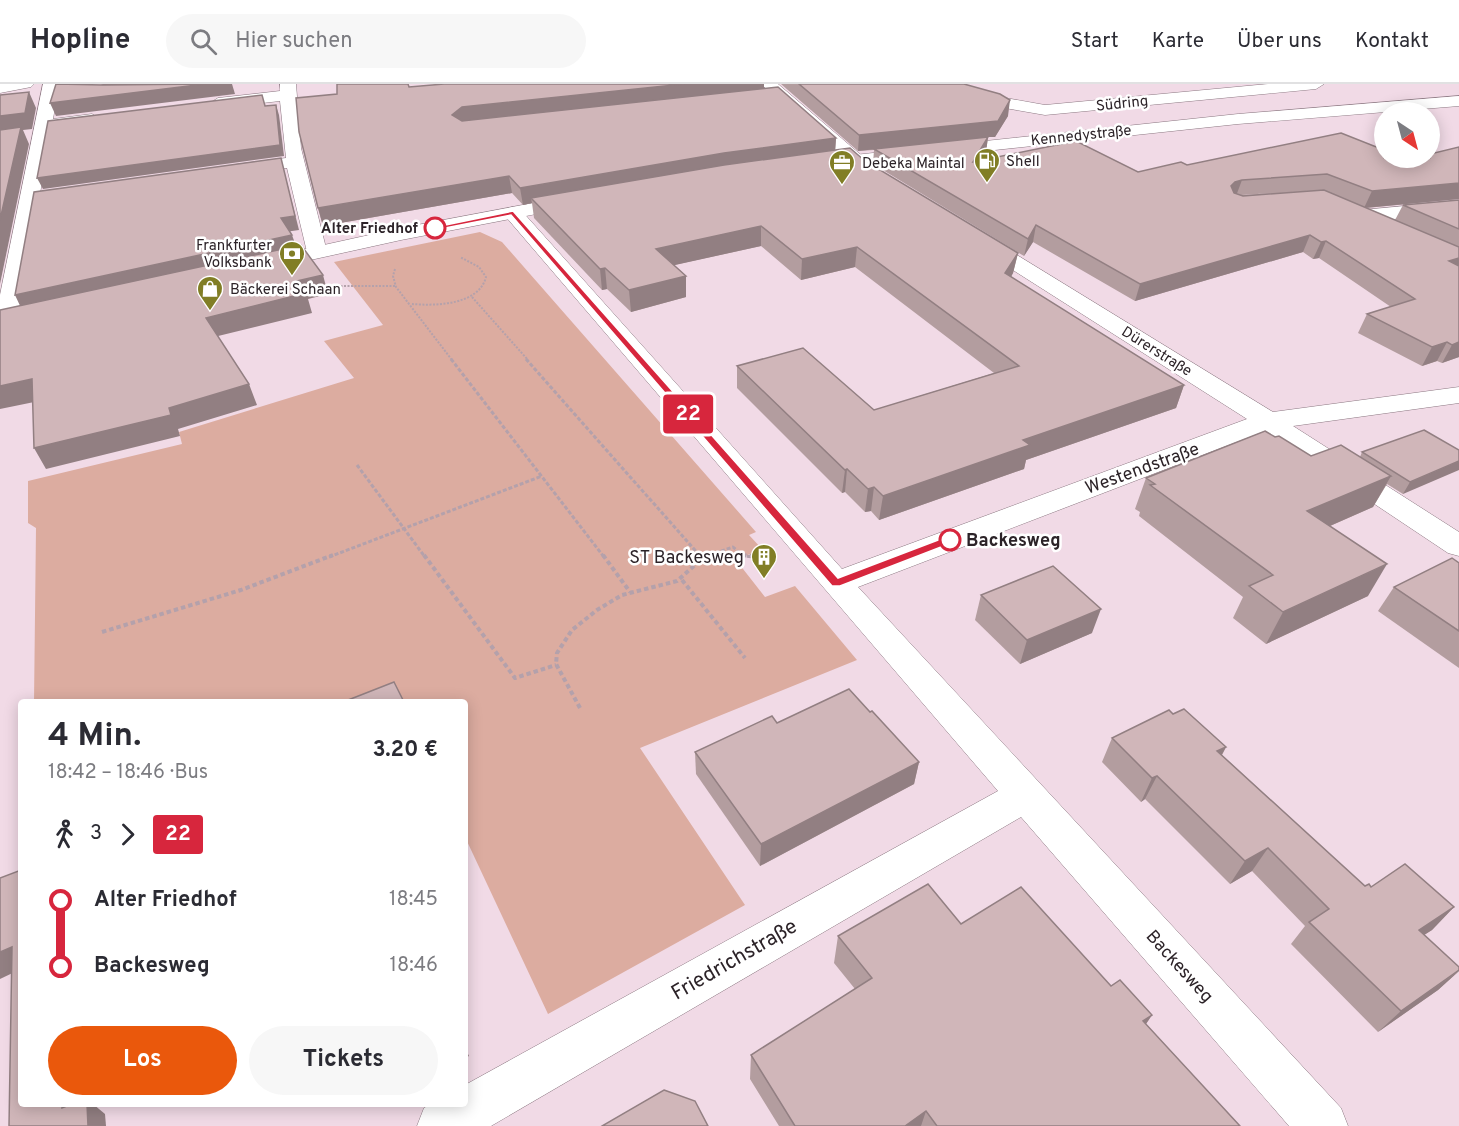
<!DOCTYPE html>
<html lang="de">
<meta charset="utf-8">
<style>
body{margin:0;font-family:Overpass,sans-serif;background:#f7f7f7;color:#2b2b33;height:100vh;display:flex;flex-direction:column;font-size:22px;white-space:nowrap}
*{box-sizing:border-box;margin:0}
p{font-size:20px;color:#7c7c81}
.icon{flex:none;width:33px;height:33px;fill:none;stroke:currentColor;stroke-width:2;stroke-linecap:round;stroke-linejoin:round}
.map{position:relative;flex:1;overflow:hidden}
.panel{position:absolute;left:18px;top:615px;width:450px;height:408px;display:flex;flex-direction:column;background:#fff;border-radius:6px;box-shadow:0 3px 15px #0003}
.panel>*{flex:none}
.badge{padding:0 12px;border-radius:4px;font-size:21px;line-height:39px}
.needle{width:39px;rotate:144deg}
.fabs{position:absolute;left:1374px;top:18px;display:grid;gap:12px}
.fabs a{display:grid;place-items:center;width:66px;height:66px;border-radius:50%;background:#fff;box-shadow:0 3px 15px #0003;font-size:30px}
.map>.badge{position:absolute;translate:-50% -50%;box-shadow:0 0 0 3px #fff}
.legs{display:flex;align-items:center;gap:9px;height:66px;padding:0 30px;font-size:20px}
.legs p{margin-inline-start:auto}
.summary{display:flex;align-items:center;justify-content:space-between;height:102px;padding:0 30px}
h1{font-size:33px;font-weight:700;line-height:45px}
.button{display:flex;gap:12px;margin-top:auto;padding:12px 30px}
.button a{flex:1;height:69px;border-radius:36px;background:#ea580c;color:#fff;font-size:24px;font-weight:700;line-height:69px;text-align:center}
.button a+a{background:#f7f7f7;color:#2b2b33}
ul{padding:0 30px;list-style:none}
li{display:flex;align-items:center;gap:21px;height:66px;font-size:22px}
li i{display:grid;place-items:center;width:9px;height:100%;margin:0 8px;background:currentColor}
li i::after{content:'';width:15px;height:15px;margin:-8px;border:4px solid;border-radius:50%;background:#fff}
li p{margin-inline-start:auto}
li:first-child i{background:linear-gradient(#0000 50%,currentColor 0)}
li:last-child i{background:linear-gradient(currentColor 50%,#0000 0)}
header{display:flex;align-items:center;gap:36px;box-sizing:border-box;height:84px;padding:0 30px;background:#fff;border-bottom:2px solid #e1e1e2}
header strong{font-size:28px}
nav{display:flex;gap:33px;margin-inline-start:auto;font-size:21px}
.search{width:420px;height:54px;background:#f7f7f7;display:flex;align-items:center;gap:15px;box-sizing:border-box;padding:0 21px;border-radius:33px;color:#7c7c81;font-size:22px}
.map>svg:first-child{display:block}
.green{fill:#dcaca0}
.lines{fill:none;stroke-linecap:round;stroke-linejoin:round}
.minor-casing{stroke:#8b7781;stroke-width:1}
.major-casing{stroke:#8b7781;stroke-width:1}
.path-far2{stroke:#b4a1ab;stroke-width:2;stroke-dasharray:2 1.5;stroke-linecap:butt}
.path-far1{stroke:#b4a1ab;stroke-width:3;stroke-dasharray:4 2;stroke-linecap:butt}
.path{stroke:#b4a1ab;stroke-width:4;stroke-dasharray:4.5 3;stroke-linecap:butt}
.minor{fill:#fff;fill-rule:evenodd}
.major{fill:#fff;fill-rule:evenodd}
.wall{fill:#b39d9f;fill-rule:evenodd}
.shaded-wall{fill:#927f82}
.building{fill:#d0b6b9;stroke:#927f82;stroke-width:1.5}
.line-1{fill:#d7263d;stroke:#fff;stroke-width:1.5}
.stop-1-dot{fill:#fff;stroke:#d7263d;stroke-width:3}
.labels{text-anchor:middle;stroke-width:5;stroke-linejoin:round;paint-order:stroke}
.far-street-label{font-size:15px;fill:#2c2328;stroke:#fff}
.far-poi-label{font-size:15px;fill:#2c2328;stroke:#fff;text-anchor:start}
.far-stop-label{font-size:15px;font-weight:bold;fill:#2c2328;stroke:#fff;text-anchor:end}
.street-label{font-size:18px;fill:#2c2328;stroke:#fff}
.stop-label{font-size:18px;font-weight:bold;fill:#2c2328;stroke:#fff;text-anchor:start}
.poi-label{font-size:18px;fill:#2c2328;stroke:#fff;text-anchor:end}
.near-street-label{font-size:21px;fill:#2c2328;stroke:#fff}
</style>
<header>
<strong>Hopline</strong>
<div class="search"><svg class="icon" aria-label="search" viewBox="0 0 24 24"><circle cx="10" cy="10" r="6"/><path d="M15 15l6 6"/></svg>Hier suchen</div>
<nav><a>Start</a><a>Karte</a><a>Über uns</a><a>Kontakt</a></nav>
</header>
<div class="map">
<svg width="1459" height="1042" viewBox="0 0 1459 1042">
<rect width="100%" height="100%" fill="#f1dae6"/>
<path class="green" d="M480,148L502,158L756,448L749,451L762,465L736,476L765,513L795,502L857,576L640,664L745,821L548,930L465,753V618H34L36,444L28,439V397L182,360L179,348L354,294L324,257L383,241L334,178Z"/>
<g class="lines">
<defs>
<g id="minor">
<path d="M0,0H34L31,3L0,9Z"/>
<path d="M43,0H59L53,35L92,30L100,35L92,40L51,45L18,239L14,244L0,245V211Z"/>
<path d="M280,0H296L301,64L327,168L324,172L317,174L310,172L307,168L287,84L239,90L233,89L230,85L233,81L239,80L286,74L280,17L218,24L210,19L218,14L280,7Z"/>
<path d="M761,0H778L882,89L885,93L882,97H870Z"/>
<path d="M923,0H949L1000,13L1045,21L1268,0H1324L1316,5L1045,31L999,23L926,3Z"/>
<path d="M1459,117V129L1362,138L1355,136L1352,132L1355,128L1362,126Z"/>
<path d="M513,123L520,125L842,485L1247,335L972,160L969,156L972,152H986L1273,328L1459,303V319L1293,342L1459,448V472L1448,469L1265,347L858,503L1341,1024L1348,1042H1289L1021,733L491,1042H417L424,1024L431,1020H465V1001L998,707L506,133L503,129L506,125Z"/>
</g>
<g id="major">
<path d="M1459,12V22L1238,40L817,85L811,84L808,80L811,76L817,75L1238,30Z"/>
<path d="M576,111L583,113L586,117L583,121L401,156L265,186L257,185L254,180L257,175L265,174L401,144Z"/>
</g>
</defs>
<use href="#minor" class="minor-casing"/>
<use href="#major" class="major-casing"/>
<g class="path-far2">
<path d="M395,185L393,192L396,203L452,276"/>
<path d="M337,202H395"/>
<path d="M472,213L528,276"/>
<path d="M412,220C436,222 479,221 486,193L479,183L460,173"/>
</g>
<g class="path-far1">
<path d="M451,275L604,473"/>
<path d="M526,275L701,473"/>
<path d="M357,381L425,473"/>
<path d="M329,473L542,392"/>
<path d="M704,473L733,463L743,472L755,473"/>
</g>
<g class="path">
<path d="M424,471L515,594L556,581"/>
<path d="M603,471L630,508"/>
<path d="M700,471L702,474"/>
<path d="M742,471L761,473"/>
<path d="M682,496L745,574"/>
<path d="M102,548L241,506L333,471"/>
<path d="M580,624L556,580L557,569L572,546L597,526L622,511L677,497L706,471"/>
</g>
<use href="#minor" class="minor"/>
<use href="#major" class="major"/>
</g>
<g class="wall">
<path d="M444,0H764V5L836,54L835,66L865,77L1018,169L1013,189L1011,193L1184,301L1176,324L1026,376L1024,385L879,436L871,427L865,428L845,408L842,409L737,304V282L874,326L994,289L855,183L801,196L761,162L674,181L686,192V213L631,228L607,205L602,206L534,134L532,119L523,121L512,109L323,142L318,124L409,3Z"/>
<path d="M781,0H964L1008,32L995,53H988L986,68L981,77L1138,88L1187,81L1384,74H1430L1459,63V115L1366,124L1395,136L1403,121L1459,116V273L1442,279L1437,277L1422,282L1358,249L1367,230L1391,223L1319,174L1313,175L1303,168L1135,217L1033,158L1024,172L873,80L874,66L858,67ZM1321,106H1322L1242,111Z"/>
<path d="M1275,353L1311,372L1360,373L1362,368L1459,366L1403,410L1387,400L1373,423L1330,442L1368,512L1266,560L1233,534L1243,513L1139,432L1140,428L1135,425L1146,394Z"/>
<path d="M1459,479V584L1378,527L1394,503Z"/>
<path d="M981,511L1092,549L1020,580L975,536Z"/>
<path d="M870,628L919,678L914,700L760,782L696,690L695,668L777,639Z"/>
<path d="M1173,630L1226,663L1222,671L1365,802L1454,823L1432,846L1424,851L1459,887L1438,906L1378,948L1291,860L1305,842L1252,787L1230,800L1145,715L1141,718L1102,678L1112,654Z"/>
<path d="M961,840L1111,902L1152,931L1146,940L1240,1042H779L750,995L751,971L855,905L834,879L838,852Z"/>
</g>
<g class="shaded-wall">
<path d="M103,0H232L235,10L56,32L50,19Z"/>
<path d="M684,0H764V6L465,39L452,31L462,23Z"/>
<path d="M29,8L36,24L32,45L23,46L29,60L0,200V32Z"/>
<path d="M1010,16L1008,32L995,53H988L986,68L970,94L973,78L988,53L858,67L859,51Z"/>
<path d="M276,21L279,31L284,72L43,105L37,94Z"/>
<path d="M836,54L835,70L531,114L532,119L523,121L520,104L724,69Z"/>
<path d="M281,74L299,146L285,148L281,134Z"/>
<path d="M509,92L512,109L323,142L318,124Z"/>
<path d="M1242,96L1236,112L1229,114L1231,102L1235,98Z"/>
<path d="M1459,99V115L1364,124L1372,107Z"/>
<path d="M1036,141L1033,158L1024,172L1028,155Z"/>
<path d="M761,142V162L657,185L656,165Z"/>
<path d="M292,151L297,165L22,226L15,211Z"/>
<path d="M1310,151L1303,168L1135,217L1140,200Z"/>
<path d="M1326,157L1319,174L1313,175L1321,158Z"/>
<path d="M857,163L855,183L801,196L802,175Z"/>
<path d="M1018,169L1013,189L1001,210L1005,189Z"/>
<path d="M1459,174V189L1449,177Z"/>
<path d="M605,184L607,205L602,206L600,185Z"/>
<path d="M323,191L328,210L308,215L312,229L214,253L206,234L297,197Z"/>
<path d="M686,192V213L631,228L629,206Z"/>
<path d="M1447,258L1437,277L1422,282L1432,263Z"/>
<path d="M1459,258V273L1442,279L1452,261Z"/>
<path d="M32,295L44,316L0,325V302Z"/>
<path d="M249,300L257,321L178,345L180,352L46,385L34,364Z"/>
<path d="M1184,301L1176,324L1026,376L1024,385L879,436L883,412L1023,356Z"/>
<path d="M1459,377V386L1403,410L1410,398Z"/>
<path d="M847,385L845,408L842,409L845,386Z"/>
<path d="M1391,392L1373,423L1291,459L1307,427Z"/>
<path d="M874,403L871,427L865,428L868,405Z"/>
<path d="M1387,480L1368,512L1266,560L1283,528Z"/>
<path d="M1101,525L1092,549L1020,580L1027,556Z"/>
<path d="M1226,663L1213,687L1217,667Z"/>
<path d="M919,678L914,700L760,782L761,760Z"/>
<path d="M1157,692L1145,715L1141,718L1152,694Z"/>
<path d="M1268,764L1252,787L1230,800L1245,777Z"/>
<path d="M1454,823L1432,846L1397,868L1419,846Z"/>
<path d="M12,863L21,885L0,895V868Z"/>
<path d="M1459,887L1438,906L1378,948L1401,927Z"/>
<path d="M1152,931L1135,956L1143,937Z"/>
<path d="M465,964L469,972L465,974Z"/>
<path d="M62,1020H81L62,1024Z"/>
<path d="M87,1020H93L105,1030L106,1042H88Z"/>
<path d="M926,1027L921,1042H905Z"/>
</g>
<g class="building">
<path d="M56,0L103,1L205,0L50,19Z"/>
<path d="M337,0H408L409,3L444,0H684L462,23L452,31L462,37L778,3L836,54L724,69L520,104L509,92L318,124L299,48L296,14L337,10Z"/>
<path d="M799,0H964L1000,10L1010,16L998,37L859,51Z"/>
<path d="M29,8L25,29L0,32V11Z"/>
<path d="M262,11L265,22L276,21L280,61L37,94L48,37Z"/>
<path d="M21,43L0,136V46Z"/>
<path d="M1341,49L1384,66V74H1430V70L1459,63V99L1372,107L1327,90L1242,96L1235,98L1231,102L1234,109L1243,112L1324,106L1459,163V174L1449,177L1459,182V258L1452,261L1447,258L1432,263L1367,230L1415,215L1326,157L1321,158L1310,151L1140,200L1036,141L1028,155L874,65L988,53L973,78L1076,57L1138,88L1181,78L1187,81Z"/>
<path d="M850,64L865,77L1018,169L1005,189L1184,301L1023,356L1030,361L883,412L874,403L868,405L847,385L845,386L737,282L803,264L874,326L1019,282L857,163L802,175L761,142L656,165L686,192L629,206L605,184L600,185L531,114L724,81Z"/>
<path d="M281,74L295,132L281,134L292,151L15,211L34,108Z"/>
<path d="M1459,116V145L1403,121Z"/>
<path d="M301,161L323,191L297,197L306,209L206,234L249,300L169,324L171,331L34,364L32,295L0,302V226Z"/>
<path d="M1424,346L1459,366V377L1410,398L1362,368Z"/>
<path d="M1265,347L1275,353L1279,352L1311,372L1341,361L1391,392L1307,427L1387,480L1283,528L1249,502L1273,491L1150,401L1155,400L1146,394Z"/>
<path d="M1452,474L1459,479V547L1394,503Z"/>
<path d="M1053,482L1101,525L1027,556L981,511Z"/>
<path d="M394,598L404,618H343Z"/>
<path d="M849,605L870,628L872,627L919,678L761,760L695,668L772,632L777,639Z"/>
<path d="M1184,625L1226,663L1217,667L1365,802L1369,800L1371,803L1405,780L1454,823L1419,846L1459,883V886L1401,927L1309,838L1329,825L1268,764L1245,777L1157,692L1152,694L1112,654L1169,626L1173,630Z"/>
<path d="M21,786V1020H62V1024L72,1020H87L88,1042H9L12,863L0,868V794Z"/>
<path d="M928,800L961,840L1021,803L1111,902L1120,896L1152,931L1143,937L1240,1042H937L926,1027L905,1042H795L751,971L872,894L838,852Z"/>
<path d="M664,1006L695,1017L708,1042H602Z"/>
</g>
<path class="line-1" d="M513,127L838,494L946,453H954V458L840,502H832L511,131L435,146L431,144Z"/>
<defs>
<symbol id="fuel-pin" viewBox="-11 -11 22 30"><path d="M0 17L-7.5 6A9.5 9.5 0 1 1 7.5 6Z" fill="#817e25" stroke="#fff"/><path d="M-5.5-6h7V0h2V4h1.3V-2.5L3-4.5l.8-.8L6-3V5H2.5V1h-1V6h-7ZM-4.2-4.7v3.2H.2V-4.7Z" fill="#fff"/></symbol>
<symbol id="office-pin" viewBox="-11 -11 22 30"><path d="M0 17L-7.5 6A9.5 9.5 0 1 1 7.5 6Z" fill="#817e25" stroke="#fff"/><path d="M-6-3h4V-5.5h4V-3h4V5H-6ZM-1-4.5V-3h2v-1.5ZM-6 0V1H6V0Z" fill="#fff"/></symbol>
<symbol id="bank-pin" viewBox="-11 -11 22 30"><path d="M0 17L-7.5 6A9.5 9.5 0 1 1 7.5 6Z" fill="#817e25" stroke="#fff"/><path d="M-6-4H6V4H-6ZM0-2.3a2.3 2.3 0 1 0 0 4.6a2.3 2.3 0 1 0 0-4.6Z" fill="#fff"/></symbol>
<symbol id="shop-pin" viewBox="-11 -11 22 30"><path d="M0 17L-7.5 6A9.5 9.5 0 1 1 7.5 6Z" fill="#817e25" stroke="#fff"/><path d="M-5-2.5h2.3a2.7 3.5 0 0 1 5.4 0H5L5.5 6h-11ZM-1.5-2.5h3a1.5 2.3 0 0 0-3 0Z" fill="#fff"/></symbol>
<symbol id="building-pin" viewBox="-11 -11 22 30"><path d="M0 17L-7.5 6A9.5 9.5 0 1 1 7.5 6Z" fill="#817e25" stroke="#fff"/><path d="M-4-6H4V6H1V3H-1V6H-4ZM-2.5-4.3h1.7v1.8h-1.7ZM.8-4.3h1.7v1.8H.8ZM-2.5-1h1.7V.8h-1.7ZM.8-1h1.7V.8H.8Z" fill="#fff"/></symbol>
</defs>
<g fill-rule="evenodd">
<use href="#fuel-pin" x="972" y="62" width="30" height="40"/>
<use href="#office-pin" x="827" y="64" width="30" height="40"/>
<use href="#bank-pin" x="277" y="155" width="30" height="40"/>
<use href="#shop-pin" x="195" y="190" width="30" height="40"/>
<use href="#building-pin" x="749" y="458" width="30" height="40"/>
</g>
<g class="stop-1-dot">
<circle cx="435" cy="144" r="10"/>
<circle cx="950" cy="456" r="10"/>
</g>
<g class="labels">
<g class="far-street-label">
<text transform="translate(1122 19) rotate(-6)" y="5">Südring</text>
<text transform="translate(1081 51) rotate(-6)" y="5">Kennedystraße</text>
<text transform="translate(1157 267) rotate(32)" y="5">Dürerstraße</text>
</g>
<g class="far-poi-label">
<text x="1006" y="82">Shell</text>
<text x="862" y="84">Debeka Maintal</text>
<text x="272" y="166" text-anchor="end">Frankfurter<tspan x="272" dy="17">Volksbank</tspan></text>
<text x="230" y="210">Bäckerei Schaan</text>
</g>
<g class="far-stop-label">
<text x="418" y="149">Alter Friedhof</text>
</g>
<g class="street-label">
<text transform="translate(1142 384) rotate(-20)" y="6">Westendstraße</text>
<text transform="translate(1180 882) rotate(48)" y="6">Backesweg</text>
</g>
<g class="stop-label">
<text x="966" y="462">Backesweg</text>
</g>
<g class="poi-label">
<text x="744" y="479">ST Backesweg</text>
</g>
<g class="near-street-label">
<text transform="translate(734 875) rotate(-30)" y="7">Friedrichstraße</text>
</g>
</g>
</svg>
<div class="fabs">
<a><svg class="needle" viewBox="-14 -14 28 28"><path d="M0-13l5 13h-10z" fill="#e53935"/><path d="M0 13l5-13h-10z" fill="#7c7c81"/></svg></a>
</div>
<b class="badge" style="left:688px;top:330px;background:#d7263d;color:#fff">22</b>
<section class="panel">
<div class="summary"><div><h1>4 Min.</h1><p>18:42 – 18:46 · Bus</p></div><b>3.20 €</b></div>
<div class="legs"><svg class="icon" aria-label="walk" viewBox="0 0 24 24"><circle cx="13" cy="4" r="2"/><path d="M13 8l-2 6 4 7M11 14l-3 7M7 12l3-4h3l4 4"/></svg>3<svg class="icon" aria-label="forward" viewBox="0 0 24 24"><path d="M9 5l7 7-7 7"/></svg><b class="badge" style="background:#d7263d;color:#fff">22</b></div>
<ul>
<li><i style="color:#d7263d"></i><b>Alter Friedhof</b><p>18:45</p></li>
<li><i style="color:#d7263d"></i><b>Backesweg</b><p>18:46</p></li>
</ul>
<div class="button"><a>Los</a><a>Tickets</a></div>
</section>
</div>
